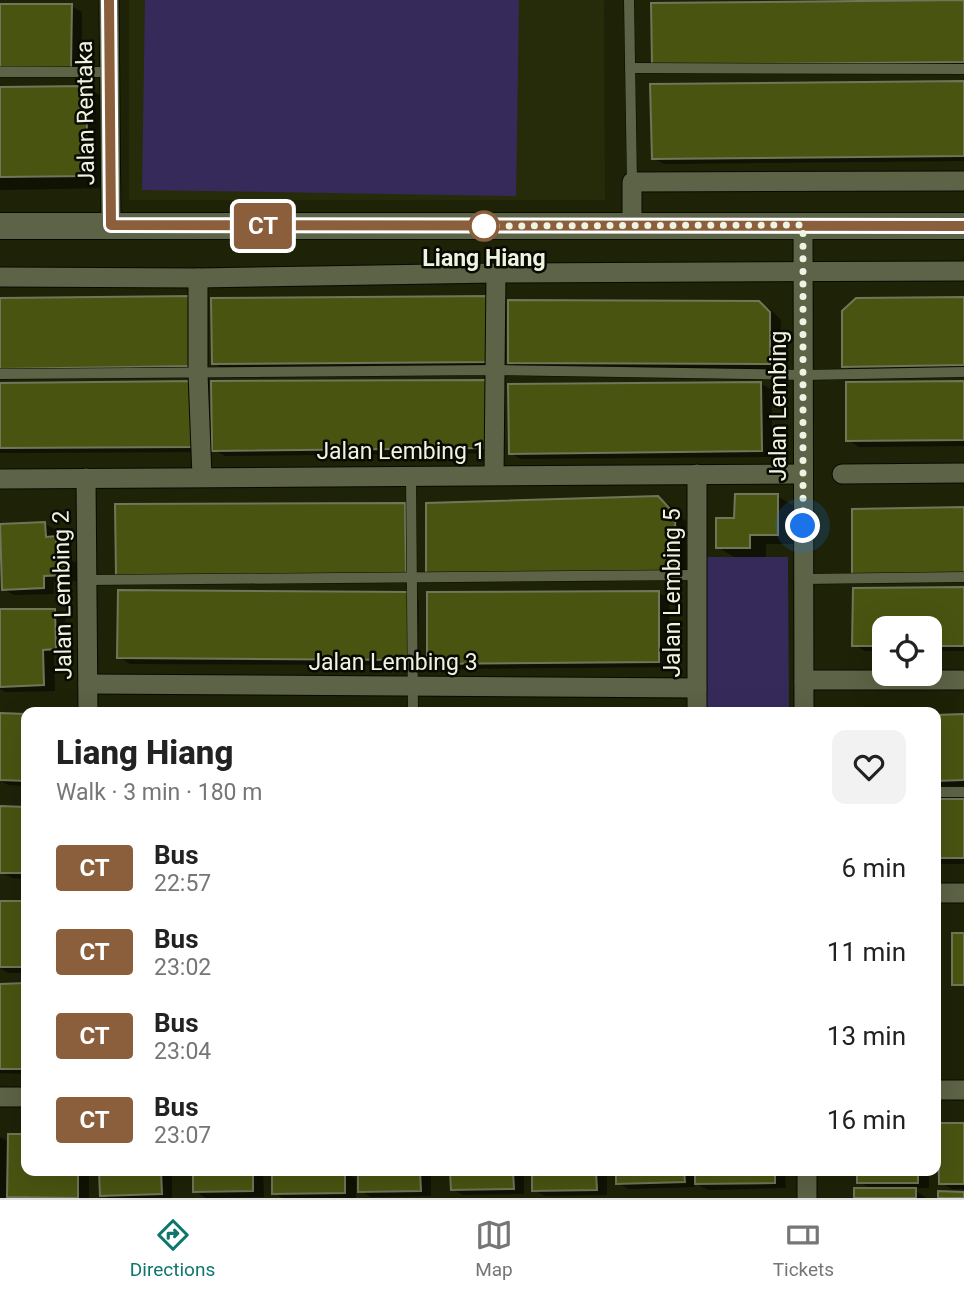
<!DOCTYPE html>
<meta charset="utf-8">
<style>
body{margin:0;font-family:Roboto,sans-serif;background:#f2f2f2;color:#222;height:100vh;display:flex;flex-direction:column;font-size:26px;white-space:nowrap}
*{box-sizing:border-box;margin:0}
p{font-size:23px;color:#767676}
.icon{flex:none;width:38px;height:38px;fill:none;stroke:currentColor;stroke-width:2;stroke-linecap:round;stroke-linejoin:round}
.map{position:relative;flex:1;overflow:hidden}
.side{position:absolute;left:21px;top:707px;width:920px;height:469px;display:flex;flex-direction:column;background:#fff;border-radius:14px;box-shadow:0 7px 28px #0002}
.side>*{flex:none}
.badge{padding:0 14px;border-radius:5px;font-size:24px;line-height:46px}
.fabs{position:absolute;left:872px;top:616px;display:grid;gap:14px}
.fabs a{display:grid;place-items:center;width:70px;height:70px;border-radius:14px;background:#fff;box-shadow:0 7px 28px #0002;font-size:35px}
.you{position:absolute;width:35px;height:35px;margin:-18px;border:5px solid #fff;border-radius:50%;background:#1a73e8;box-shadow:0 0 0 10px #1a73e833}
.map>.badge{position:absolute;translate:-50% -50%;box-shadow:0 0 0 4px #fff}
.round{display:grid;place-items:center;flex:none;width:74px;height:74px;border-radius:14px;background:#f2f2f2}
.overview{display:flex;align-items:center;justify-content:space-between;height:119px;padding:0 35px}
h1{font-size:33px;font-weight:800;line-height:52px}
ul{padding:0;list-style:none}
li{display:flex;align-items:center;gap:21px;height:84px;padding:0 35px}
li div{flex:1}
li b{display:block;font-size:26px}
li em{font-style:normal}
li .badge{min-width:77px;font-weight:700;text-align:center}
.menu{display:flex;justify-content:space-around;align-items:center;height:98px;border-top:2px solid #e0e0e0;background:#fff;font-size:19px;color:#767676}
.menu a{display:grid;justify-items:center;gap:4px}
.menu .active{color:#0f766e}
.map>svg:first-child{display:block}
.built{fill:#262c09}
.green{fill:#362a5b}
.shadow{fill:#0007}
.building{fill:#4a5411;stroke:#707659;stroke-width:2}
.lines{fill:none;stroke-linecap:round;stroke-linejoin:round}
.lane-casing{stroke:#080b00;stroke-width:11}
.street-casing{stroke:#080b00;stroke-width:21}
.secondary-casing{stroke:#080b00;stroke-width:28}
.lane{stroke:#5d6346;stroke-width:10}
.street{stroke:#5d6346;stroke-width:19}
.secondary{stroke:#5d6346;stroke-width:26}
.line-casing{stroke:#fff;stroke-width:16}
.line{stroke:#8b5e3c;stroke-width:10}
.walk{stroke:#eff3e2;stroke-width:7;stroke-dasharray:0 12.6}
.stop-dot{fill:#fff;stroke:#8b5e3c;stroke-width:3.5}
.labels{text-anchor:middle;stroke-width:5;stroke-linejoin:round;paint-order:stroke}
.street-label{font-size:23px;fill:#eff3e2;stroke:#090b02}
.stop-label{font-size:23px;font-weight:bold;fill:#eff3e2;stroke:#090b02}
</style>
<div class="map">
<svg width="964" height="1198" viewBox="0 0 964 1198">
<rect width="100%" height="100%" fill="#1e2207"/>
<path class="built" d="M129,0H604L605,200H129Z"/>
<g class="green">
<path d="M145,0H519L516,196L142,190Z"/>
<path d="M706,557H788L789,712H707Z"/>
</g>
<g class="shadow">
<path d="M964,1V67L665,71Z"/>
<path d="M0,6H71L82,12V73H0Z"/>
<path d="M964,82V161L664,164L653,158Z"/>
<path d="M86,87L108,100L110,188L0,190V89Z"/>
<path d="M489,298L501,367L224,369L213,363Z"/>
<path d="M0,299L205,371L0,374Z"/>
<path d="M964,299V370L855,372L844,366Z"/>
<path d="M759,303L770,309L781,320L780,369L521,368L510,362Z"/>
<path d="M487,381L499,453L225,456L214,450Z"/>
<path d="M192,383L205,452L0,453V385Z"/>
<path d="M964,383V446L859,447L848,440Z"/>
<path d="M761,384L772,390V457L521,459L510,453Z"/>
<path d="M777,496L794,506V544H766V557H734L718,547L736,520Z"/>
<path d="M658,498L669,504L686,522V577L439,580Z"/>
<path d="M404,504L415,511L416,580L128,581Z"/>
<path d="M45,524L56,530V539L67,544V558L77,563L78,581L54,582V594L14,595L3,589Z"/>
<path d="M854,589H964V651H929V628H884V651H865L854,645Z"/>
<path d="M658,592L669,599L670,667L440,669L429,663Z"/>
<path d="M408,594L419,600L418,665L130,664L119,657Z"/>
<path d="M0,611H54L65,618L67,655H54L55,691L5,692L0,689Z"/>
<path d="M0,715L26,716V786L8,785L0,780Z"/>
<rect x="936" y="716" width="28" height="70"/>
<rect x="936" y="801" width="28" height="63"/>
<path d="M0,808L26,809V879L12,878L1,872Z"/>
<path d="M0,903H26V973H9L0,968Z"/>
<path d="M936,947L941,949L940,996H936Z"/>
<path d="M0,985H26V1074L0,1073Z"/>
<path d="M936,1002L939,1004L940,1053H936Z"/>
<path d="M964,1125V1189H952L941,1183Z"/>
<path d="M10,1135L26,1136V1171H89V1198H0V1137L10,1142Z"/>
<path d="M101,1171H172V1198H107L102,1195Z"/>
<path d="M194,1171H263L264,1197L206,1198L195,1191Z"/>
<path d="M273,1171H348V1174L356,1179V1198H283L274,1193Z"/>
<path d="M360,1171H431V1196L371,1197L360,1191Z"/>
<path d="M452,1171H524V1194L463,1195L452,1189Z"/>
<path d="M533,1171H607V1195L545,1196L534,1190Z"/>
<path d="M617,1171H689L696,1175L707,1171H785L786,1188L708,1190L695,1183V1187L629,1189L618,1183Z"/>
<path d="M859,1171H929V1188H912L926,1198H855L873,1190L859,1182Z"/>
</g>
<g class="building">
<path d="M964,0V62L652,65L651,3Z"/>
<path d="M0,4H72L71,68L0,67Z"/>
<path d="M964,81V156L652,159L650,84Z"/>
<path d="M86,86L88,176L0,177V87Z"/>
<path d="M192,296L194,366L0,369V298Z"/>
<path d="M490,296V362L212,364L211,298Z"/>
<path d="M964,297V365L842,367V311L856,298Z"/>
<path d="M508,300L759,301L770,312V364L508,363Z"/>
<path d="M487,380L489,448L212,451L211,381Z"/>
<path d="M193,381L194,447L0,448V383Z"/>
<path d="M964,381V440L846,441V382Z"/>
<path d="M761,382L762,451L509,454L508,384Z"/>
<path d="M735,494H778V535H750V548H716V518H734Z"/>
<path d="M658,496L675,514L676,572L426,575V503Z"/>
<path d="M405,503L406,574L116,576L115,504Z"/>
<path d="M964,507V576L852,577V509Z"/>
<path d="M45,522L46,537L56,536L57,556L66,555L67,575L44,576V588L2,590L0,524Z"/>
<path d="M964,587V646H929V628H884V646H852L853,588Z"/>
<path d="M118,590L408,592V660L117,658Z"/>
<path d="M659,591V662L427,664V592Z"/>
<path d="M0,609H55L56,649L43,650L44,685L0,687Z"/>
<path d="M0,713L26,714V781L0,780Z"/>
<path d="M964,714V780L936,781V715Z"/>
<rect x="936" y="799" width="28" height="59"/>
<path d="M0,806L26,807V873H0Z"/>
<rect x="0" y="901" width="26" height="66"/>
<rect x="952" y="933" width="12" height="52"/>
<path d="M26,983V1069H0V984Z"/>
<path d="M938,1123H964V1184H939Z"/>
<path d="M8,1134H26V1171H78V1198L7,1197Z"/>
<path d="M99,1171H161L162,1194L100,1196Z"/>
<path d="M193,1171H253V1191L193,1192Z"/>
<path d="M272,1171H345V1193L272,1194Z"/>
<path d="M358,1171H420L421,1191L358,1192Z"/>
<path d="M450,1171H513L514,1189L451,1190Z"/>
<path d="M532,1171H596L597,1190L532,1191Z"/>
<path d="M616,1171H684L685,1182L616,1184Z"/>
<path d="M695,1171H775V1183L695,1184Z"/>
<rect x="857" y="1171" width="61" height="12"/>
<rect x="854" y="1188" width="62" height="10"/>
<path d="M938,1191L964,1192V1198H938Z"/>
</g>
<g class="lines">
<defs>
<g id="lane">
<path d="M629,0L632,182"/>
<path d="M630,68L964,69"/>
<path d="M0,72H109"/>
<path d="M0,374L494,370L803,375L964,372"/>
<path d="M411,476L413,712"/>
<path d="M803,579L964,577"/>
<path d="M87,580L697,575"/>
<path d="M936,792H964"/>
</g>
<g id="street">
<path d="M109,0L111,225"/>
<path d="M803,225L804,712"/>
<path d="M632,227V182L964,181"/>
<path d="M0,277L198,278L496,273L964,271"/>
<path d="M198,278V373L202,477"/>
<path d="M697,474V712"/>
<path d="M842,474L964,473"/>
<path d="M494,475L496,273"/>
<path d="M86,478L88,712"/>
<path d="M0,479L802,474"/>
<path d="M804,680H964"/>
<path d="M88,684L697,688"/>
<path d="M936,893H964"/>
<path d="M936,1090H964"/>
<path d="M0,1097H26"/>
<path d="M807,1198V1171"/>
</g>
<path id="secondary" d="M0,226H964"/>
</defs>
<use href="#lane" class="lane-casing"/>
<use href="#street" class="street-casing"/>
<use href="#secondary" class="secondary-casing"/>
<use href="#lane" class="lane"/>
<use href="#street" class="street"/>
<use href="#secondary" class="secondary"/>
</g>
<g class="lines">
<defs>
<path id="line" d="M109,0L111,225L964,226"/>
</defs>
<use href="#line" class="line-casing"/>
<use href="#line" class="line"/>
<path class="walk" d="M484,226L803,225V526"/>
</g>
<circle class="stop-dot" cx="484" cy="226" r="14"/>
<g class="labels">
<g class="street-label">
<text transform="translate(85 113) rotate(-91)" y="8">Jalan Rentaka</text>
<text transform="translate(778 406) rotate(-90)" y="8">Jalan Lembing</text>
<text x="401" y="459">Jalan Lembing 1</text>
<text transform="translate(672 593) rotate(-90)" y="8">Jalan Lembing 5</text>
<text transform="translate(62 595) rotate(-91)" y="8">Jalan Lembing 2</text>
<text x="393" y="670">Jalan Lembing 3</text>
</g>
<g class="stop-label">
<text x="484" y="266">Liang Hiang</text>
</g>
</g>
</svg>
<div class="fabs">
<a><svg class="icon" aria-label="locate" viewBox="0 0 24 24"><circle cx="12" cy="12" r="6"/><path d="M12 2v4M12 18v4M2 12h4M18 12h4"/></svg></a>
</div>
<div class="you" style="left:803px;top:526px"></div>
<b class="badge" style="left:263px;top:226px;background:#8b5e3c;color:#fff">CT</b>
<section class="side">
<div class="overview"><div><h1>Liang Hiang</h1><p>Walk · 3 min · 180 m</p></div><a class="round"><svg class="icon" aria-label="heart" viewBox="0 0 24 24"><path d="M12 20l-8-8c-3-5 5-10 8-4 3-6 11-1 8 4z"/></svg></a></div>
<ul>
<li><span class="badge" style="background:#8b5e3c;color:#fff">CT</span><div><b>Bus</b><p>22:57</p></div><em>6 min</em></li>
<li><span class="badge" style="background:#8b5e3c;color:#fff">CT</span><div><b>Bus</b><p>23:02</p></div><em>11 min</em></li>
<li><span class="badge" style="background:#8b5e3c;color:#fff">CT</span><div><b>Bus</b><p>23:04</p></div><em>13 min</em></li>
<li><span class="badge" style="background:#8b5e3c;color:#fff">CT</span><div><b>Bus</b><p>23:07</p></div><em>16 min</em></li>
</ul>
</section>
</div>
<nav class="menu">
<a class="active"><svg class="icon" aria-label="directions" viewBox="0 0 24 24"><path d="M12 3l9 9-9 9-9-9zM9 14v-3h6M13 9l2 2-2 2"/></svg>Directions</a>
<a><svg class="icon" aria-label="map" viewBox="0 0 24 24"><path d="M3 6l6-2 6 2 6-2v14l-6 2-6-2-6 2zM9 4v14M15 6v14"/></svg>Map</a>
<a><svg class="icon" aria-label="tickets" viewBox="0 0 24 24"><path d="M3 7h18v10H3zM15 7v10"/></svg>Tickets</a>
</nav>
